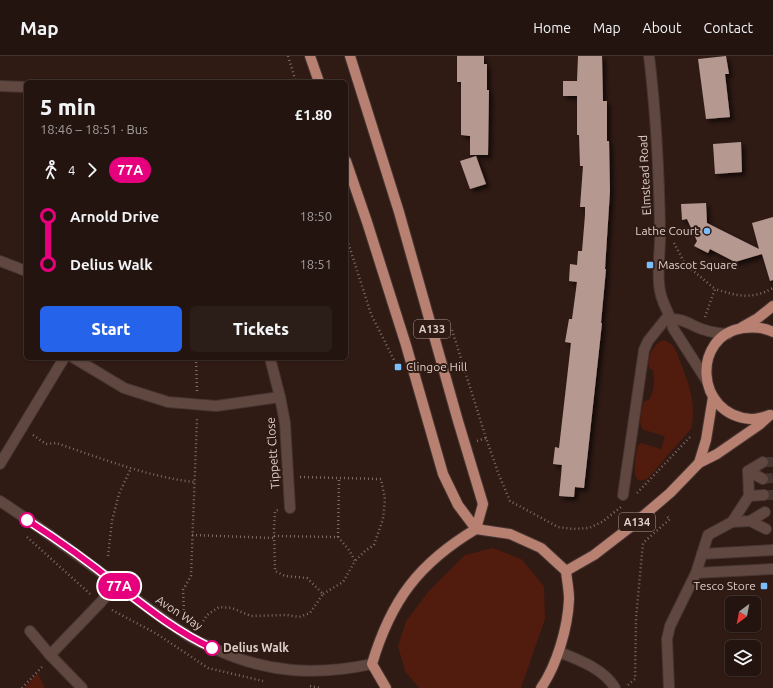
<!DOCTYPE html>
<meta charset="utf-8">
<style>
body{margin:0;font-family:Ubuntu,sans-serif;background:#2b1d18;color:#f1f3f6;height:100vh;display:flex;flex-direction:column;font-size:15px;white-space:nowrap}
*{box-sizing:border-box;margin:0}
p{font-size:13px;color:#a39e9e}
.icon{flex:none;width:22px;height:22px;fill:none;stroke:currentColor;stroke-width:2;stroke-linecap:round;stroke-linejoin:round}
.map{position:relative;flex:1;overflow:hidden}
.side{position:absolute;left:24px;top:24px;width:324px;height:280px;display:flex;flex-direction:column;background:#23140f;border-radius:6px;box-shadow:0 1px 3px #0004,0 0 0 1px #40332f}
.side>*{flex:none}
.badge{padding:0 8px;border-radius:13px;font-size:14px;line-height:26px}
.needle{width:26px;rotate:212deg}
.buttons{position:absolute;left:725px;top:540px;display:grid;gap:8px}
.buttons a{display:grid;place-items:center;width:36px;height:36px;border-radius:6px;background:#23140f;box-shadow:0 1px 3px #0004,0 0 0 1px #40332f;font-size:20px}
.map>.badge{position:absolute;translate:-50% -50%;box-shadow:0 0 0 2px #fff}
.legs{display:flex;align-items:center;gap:6px;height:44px;padding:0 16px;font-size:13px}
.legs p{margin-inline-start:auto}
.overview{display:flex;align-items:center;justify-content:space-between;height:68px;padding:0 16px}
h1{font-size:22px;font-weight:800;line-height:30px}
.action{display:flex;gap:8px;margin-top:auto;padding:8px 16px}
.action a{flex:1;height:46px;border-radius:6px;background:#2563eb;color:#fff;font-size:16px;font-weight:800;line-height:46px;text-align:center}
.action a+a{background:#2b1d18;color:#f1f3f6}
ul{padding:0 16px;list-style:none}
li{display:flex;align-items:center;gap:14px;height:48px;font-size:15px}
li i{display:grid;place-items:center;width:6px;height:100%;margin:0 5px;background:currentColor}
li i::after{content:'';width:10px;height:10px;margin:-5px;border:3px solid;border-radius:50%;background:#23140f}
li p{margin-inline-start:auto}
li:first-child i{background:linear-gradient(#0000 50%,currentColor 0)}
li:last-child i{background:linear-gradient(currentColor 50%,#0000 0)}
header{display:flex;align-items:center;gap:24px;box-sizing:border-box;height:56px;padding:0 20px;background:#23140f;border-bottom:1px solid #40332f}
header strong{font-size:19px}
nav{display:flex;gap:22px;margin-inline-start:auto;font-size:14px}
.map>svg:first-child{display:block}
.green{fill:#511c0d}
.building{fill:#b59990;filter:url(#shadow)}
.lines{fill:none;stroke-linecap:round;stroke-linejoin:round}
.minor-tunnel{stroke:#49352f;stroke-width:10;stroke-dasharray:10 5;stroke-linecap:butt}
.minor-casing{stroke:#463532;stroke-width:12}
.major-casing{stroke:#463532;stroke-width:12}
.path{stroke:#7f6d68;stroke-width:2.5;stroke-dasharray:1 3;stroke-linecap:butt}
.minor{stroke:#604740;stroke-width:10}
.major{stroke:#b78070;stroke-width:10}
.line-1-casing{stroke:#fff;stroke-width:9}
.line-1{stroke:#e6007e;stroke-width:6}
.poi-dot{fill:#7cbef9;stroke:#2f1a14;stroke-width:1.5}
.stop-1-dot{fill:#fff;stroke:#e6007e;stroke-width:2}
.labels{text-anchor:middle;stroke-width:4;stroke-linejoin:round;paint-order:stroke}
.shield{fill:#2f1a14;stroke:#aa9994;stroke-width:1}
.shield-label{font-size:11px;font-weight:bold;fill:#decfcb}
.street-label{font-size:12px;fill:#decfcb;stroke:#2f1a14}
.poi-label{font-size:12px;fill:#decfcb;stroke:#2f1a14;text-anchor:end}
.stop-label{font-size:12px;font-weight:bold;fill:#decfcb;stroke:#2f1a14;text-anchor:start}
</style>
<header>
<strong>Map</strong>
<nav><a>Home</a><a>Map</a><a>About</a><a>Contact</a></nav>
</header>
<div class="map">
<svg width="773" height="632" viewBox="0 0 773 632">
<defs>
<filter id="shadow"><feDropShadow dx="3.5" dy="3.5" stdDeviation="2" flood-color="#0009"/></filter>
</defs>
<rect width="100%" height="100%" fill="#2f1a14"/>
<g class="green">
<path d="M664,284C671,287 674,290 677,297C686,323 698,344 691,373L647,423C632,429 635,415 635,405C636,400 636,394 638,389L641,387L661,393L665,380L644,374C637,369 642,355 643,347L644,345L649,344C654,338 655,322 653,314L649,312C646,302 654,287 664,284Z"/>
<path d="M493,492L521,503L544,530L545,563L521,632H419L405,615L398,590L406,565L429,535L465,499Z"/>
<path d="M38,617L45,632H24Z"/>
</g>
<g class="building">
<path d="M457,0H484V8H487V34H489L488,99H470V80L461,79V26H457Z"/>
<path d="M578,0H602L603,45H607V85H609L610,135L605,213H606L601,267H602L584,432L575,431L574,441L559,440L562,409L553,408L555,391L559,392L571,287L565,286L569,263H572L577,226L569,225L570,208L577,209L578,195H582L585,159V151H580L583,110H580L579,79H577V40H563V25H577Z"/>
<path d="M726,0L729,18H725L730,61L706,63L698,3Z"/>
<path d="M741,86L742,116L715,118L713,88Z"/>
<path d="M476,100L486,128L470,133L460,105Z"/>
<path d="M706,147L707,167L759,193L752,167L773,161V224L770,225L762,198L735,206L710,193L708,197L694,190L697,185L687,163L682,164L681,148Z"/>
</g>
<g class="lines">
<g class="minor-tunnel">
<path d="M763,406H773"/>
<path d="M763,423L773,422"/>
<path d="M764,439H773"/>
</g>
<defs>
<g id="minor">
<path d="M649,0C656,57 659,116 660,174C661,194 656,215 660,235C662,248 671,259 673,272L707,325"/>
<path d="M0,30L26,31"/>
<path d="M0,205L26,215"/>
<path d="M671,263C684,262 693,271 705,274C713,277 720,277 728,278"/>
<path d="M74,302L124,332L168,346L216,350L280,341L270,302"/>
<path d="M280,341L285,367L290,452"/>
<path d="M0,408L64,302"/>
<path d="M748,415L763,423"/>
<path d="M748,415L763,406"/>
<path d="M623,439L644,294L648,285L668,260"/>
<path d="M749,440L764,439"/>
<path d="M0,445C38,470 75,497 111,524C137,544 163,564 190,581C198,586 207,589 215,593C267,617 316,620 372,608"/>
<path d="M750,465L766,473"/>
<path d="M732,466L750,465L765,456"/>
<path d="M702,498L773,494"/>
<path d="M696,517L773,513"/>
<path d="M30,575L50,599L101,546L116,528"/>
<path d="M559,596C579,604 604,613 615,632"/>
<path d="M50,599L82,632"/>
<path d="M669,632L667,583L670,570L696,517L708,479L732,466L749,440L748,415"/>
</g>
<g id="major">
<path d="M310,0L319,26"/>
<path d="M350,0L399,156L458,365L483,448L476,473"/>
<path d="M346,105L367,166L406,289L443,418L458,449L476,473"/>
<path d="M742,271L758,262L773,250"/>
<path d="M770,359C764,361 757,363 751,363C694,359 692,279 743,272C753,271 764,271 773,276"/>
<path d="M699,407L706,384L713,341"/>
<path d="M566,515L594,499L629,472L670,437L699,407L717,398L759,369L770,359"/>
<path d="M386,632L372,608C391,544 419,507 476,473L510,478L541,492L566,515C567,525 569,534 569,543C568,571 557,609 541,632"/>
</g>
</defs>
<use href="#minor" class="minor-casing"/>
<use href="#major" class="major-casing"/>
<g class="path">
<path d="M288,0L296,26"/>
<path d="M346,180L371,258L395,306"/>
<path d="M674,187L685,208L715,233"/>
<path d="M705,261L715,233C738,240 751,244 773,232"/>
<path d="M452,274L486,382"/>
<path d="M196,302L197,335"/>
<path d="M33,379L46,388L56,387C100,402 149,421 194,426"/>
<path d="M477,385L486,382L499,419L510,445L558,471L573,473L589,472L602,466L621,451"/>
<path d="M300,421L381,423L385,443L383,463L374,489L365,495L355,505"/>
<path d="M637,437L692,379"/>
<path d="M192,479L274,482"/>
<path d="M274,480L338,481L349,494L355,505L343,526L323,538"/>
<path d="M27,481L90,538"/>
<path d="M338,481L339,422"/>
<path d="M108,500L112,465L119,438L131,412"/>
<path d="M112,554L157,578L208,612L263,625"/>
<path d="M184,554L183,534L191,520L197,362"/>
<path d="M199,572L207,559L219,551L232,552L251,560L287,559L299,561L310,557L323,538L307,522L285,520L275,515L274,473L275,455L278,454"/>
<path d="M628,629L635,623L636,562L643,487L670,463L665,459"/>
<path d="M310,630L321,632"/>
<path d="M22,632L42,611"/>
</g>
<use href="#minor" class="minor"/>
<use href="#major" class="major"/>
</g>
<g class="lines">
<defs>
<path id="line-1" d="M27,464C58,484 88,505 116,528C147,552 177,576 212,592"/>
</defs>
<use href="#line-1" class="line-1-casing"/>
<use href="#line-1" class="line-1"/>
</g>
<g class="poi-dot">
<circle cx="707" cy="175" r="4"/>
<rect x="646" y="205" width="8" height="8" rx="2"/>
<rect x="394" y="307" width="8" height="8" rx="2"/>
<rect x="760" y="526" width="8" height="8" rx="2"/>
</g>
<g class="stop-1-dot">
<circle cx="27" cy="464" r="7"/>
<circle cx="212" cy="592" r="7"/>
</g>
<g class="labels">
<g class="shield">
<rect x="414" y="264" width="36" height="18" rx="3"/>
<rect x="619" y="457" width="36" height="18" rx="3"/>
</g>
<g class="shield-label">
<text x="432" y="277">A133</text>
<text x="637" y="470">A134</text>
</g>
<g class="street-label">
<text transform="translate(645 119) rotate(-93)" y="4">Elmstead Road</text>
<text transform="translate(273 397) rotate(-94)" y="4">Tippett Close</text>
<text transform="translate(179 557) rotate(33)" y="4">Avon Way</text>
</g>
<g class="poi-label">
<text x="699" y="179">Lathe Court</text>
<text x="658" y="213" text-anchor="start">Mascot Square</text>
<text x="406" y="315" text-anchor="start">Clingoe Hill</text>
<text x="756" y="534">Tesco Store</text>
</g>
<g class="stop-label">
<text x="223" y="596">Delius Walk</text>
</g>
</g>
</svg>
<div class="buttons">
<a><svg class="needle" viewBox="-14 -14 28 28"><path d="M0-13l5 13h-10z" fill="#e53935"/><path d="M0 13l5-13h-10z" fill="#a39e9e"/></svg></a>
<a><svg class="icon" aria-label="layers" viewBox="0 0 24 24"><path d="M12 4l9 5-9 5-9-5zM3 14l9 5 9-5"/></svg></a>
</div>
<b class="badge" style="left:119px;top:530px;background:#e6007e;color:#fff">77A</b>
<section class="side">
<div class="overview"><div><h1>5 min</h1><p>18:46 – 18:51 · Bus</p></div><b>£1.80</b></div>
<div class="legs"><svg class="icon" aria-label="walk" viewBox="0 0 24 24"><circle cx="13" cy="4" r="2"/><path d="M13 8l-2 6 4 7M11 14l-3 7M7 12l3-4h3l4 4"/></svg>4<svg class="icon" aria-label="forward" viewBox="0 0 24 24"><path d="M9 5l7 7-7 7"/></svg><b class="badge" style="background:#e6007e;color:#fff">77A</b></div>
<ul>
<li><i style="color:#e6007e"></i><b>Arnold Drive</b><p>18:50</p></li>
<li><i style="color:#e6007e"></i><b>Delius Walk</b><p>18:51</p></li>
</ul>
<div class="action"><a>Start</a><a>Tickets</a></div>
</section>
</div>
